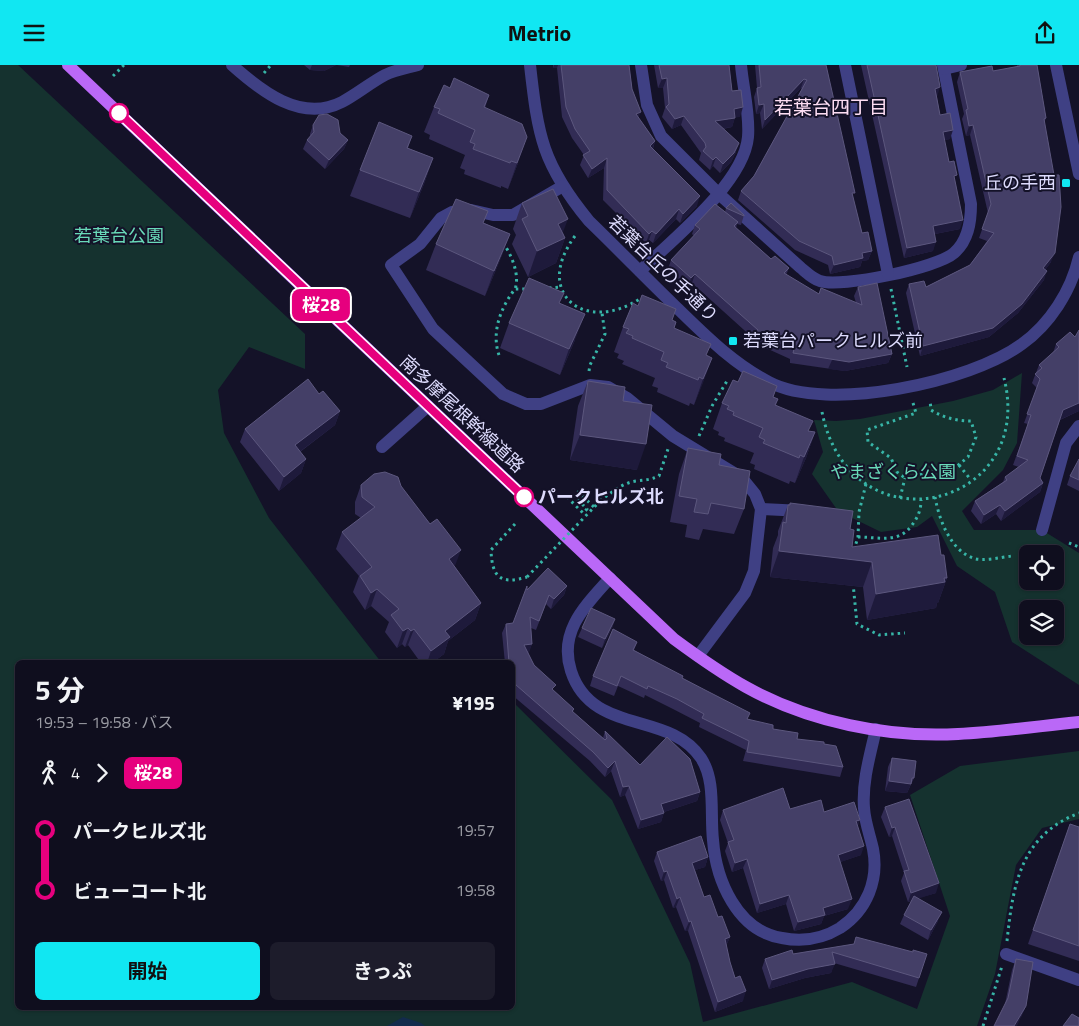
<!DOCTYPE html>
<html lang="ja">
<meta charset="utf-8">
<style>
body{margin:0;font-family:"Titillium Web","Noto Sans JP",sans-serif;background:#1d1c2b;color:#f1f3f6;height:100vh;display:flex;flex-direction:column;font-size:19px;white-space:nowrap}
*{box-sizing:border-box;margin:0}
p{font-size:16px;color:#9b9ca4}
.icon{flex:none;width:28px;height:28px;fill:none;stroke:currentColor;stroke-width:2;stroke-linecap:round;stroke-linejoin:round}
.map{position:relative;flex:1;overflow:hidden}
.side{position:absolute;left:15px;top:595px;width:500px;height:350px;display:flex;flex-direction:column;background:#0f0e1e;border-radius:8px;box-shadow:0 1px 4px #0004,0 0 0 1px #2f2e3c}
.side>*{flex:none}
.badge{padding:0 10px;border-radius:8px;font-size:18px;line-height:32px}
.controls{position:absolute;left:1019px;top:480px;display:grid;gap:10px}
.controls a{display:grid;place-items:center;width:45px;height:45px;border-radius:8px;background:#0f0e1e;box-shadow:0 1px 4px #0004,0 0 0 1px #2f2e3c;font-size:25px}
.map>.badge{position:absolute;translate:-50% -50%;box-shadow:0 0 0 2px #fff}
.legs{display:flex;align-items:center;gap:8px;height:55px;padding:0 20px;font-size:16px}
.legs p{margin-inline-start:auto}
.overview{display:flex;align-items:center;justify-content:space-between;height:85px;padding:0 20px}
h1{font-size:28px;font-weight:700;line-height:38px}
.button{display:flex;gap:10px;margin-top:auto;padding:10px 20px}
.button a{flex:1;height:58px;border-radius:8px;background:#11e7f2;color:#111;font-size:20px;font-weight:700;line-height:58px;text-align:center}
.button a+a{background:#1d1c2b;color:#f1f3f6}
ul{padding:0 20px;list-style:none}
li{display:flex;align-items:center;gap:18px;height:60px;font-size:19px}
li i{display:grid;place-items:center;width:8px;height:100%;margin:0 6px;background:currentColor}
li i::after{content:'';width:12px;height:12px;margin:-6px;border:4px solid;border-radius:50%;background:#0f0e1e}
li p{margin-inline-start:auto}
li:first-child i{background:linear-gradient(#0000 50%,currentColor 0)}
li:last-child i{background:linear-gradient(currentColor 50%,#0000 0)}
header{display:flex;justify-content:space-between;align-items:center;height:65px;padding:0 20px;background:#11e7f2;color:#111;font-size:22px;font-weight:700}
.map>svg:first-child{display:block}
.green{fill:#15322f;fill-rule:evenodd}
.water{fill:#122b4c}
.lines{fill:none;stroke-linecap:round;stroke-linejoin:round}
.path{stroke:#37b5a7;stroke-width:3;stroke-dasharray:2.5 4;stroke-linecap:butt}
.minor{stroke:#3f4084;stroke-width:12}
.major{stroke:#ba68f7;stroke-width:12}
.path-bridge{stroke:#37b5a7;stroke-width:3;stroke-dasharray:2.5 4;stroke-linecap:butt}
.wall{fill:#322c55}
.shaded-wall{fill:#1e1a3b}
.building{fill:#443f67;stroke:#5c577e}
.line-1-casing{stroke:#fff;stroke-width:11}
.line-1{stroke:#e6007e;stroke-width:8}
.stop-1-dot{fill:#fff;stroke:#e6007e;stroke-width:2.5}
.poi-dot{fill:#11e7f2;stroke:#141228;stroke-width:2}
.labels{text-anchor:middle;stroke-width:4;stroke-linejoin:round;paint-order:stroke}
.poi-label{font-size:18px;fill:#dddbfd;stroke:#141228;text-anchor:end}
.park-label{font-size:18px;fill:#69dab9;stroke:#141228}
.street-label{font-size:18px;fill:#dddbfd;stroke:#141228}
.stop-label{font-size:18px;font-weight:bold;fill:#dddbfd;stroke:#141228;text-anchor:start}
.neighbourhood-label{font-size:19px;fill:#fdddf3;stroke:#141228}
</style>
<header><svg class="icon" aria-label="menu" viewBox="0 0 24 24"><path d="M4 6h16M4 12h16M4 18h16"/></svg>Metrio<svg class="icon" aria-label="share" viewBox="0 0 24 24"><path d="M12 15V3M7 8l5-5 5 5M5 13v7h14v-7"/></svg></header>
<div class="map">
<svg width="1079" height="961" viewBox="0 0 1079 961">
<rect width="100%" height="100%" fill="#141228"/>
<g class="green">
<path d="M0,0H18L305,269V304L249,282L218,325L224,368L269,453L381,597L18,598V942H512L513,637L612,735L690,898L703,957L852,917L917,944L950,851L910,730L960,701L1079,686V754L1042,763L1016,800L995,909L977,961H0Z"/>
<path d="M1022,308L1017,378L1003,405L962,446L974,465H1042L1079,488V620L1012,577L995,527L957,501L932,451L917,462L881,467L838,446L812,409L823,387L814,355L836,356L860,354L953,336L993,325ZM1028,489H1055V516H1028ZM1028,544H1055V571H1028Z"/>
</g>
<path class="water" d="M403,952L421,958L425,961H387Z"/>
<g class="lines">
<g class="path">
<path d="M264,8L271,0"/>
<path d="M113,11L124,0"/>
<path d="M575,171C532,229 586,270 641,233"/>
<path d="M503,178C512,190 520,211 515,224"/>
<path d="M549,223L561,222"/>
<path d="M891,224L907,302"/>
<path d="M499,290C491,267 501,242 515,224H528"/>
<path d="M589,306L590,300L605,269L602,248"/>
<path d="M913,338L916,348L867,365L868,377L891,393L897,407L905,413L956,402L968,392L976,372L971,356C957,356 944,353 931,345L930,335"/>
<path d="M822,347C850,488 1037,444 1004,313"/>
<path d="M699,371L712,341L727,316"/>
<path d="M959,400L971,415"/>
<path d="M567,432L583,448L587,444L574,431L578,427L594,442"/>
<path d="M935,432C939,454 950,485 973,493C982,497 1001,492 1012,491"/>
<path d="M900,433L905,413"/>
<path d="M600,436C611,428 622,418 636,416C645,415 650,415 659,411L668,384"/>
<path d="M515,459L491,485C492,512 500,520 527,512"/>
<path d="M858,472C878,472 899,479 912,460C918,452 921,445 921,435"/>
<path d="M1069,478L1079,482"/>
<path d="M854,485L858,472L859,447L866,419"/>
<path d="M853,518L857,559L879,570L905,568"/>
<path d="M1007,876C1013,820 1020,771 1079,748"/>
<path d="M983,961L1002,901"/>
</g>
<g class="minor">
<path d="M232,0C261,26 301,58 342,37C357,29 370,18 385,10C395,5 407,3 418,0"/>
<path d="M530,0C538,71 542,99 589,156C618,184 646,213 675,241C704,269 732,298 769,317C827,348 971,317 1022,279C1050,259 1071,226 1079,192"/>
<path d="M641,0L647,40L661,71L719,129L801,203C807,208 813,214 820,216C841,223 937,203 954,188C968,176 971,158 971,139L943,0"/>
<path d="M845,0L888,209"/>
<path d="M1056,0L1079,109"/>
<path d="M944,4L961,0"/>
<path d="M563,121L513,150H493L471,145L452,147L441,153L420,179L391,200L433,264L503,329L526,339H541L590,320L608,322L627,333L673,371L742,413L755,429L761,444L754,506L745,528L698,591"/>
<path d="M640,206C672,175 744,118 748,72C750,49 743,23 741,0"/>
<path d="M382,382L428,341"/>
<path d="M761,444L803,446"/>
<path d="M1042,465L1066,378L1079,361"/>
<path d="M610,513C586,540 558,566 571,606C592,671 669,645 701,693C716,716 710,748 713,775C716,815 737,866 782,873C802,877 822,874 840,863C867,845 879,815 873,784C870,770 865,758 864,743C862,717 870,690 876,664"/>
<path d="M1006,889L1079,915"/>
</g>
<path class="major" d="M68,0L674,574C697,591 721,608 746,622C809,657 888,673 958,669C999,667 1039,661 1079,657"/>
<path class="path-bridge" d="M527,512L600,436"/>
</g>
<g class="wall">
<path d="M304,0H336L324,6L310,5Z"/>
<path d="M337,0H350L349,2Z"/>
<path d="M553,0H629L632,24L638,53L655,76L653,84L697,141L680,158L676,154L653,178L649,175L646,178L603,135L604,103L588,113L580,100L584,90L572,73L562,52L557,3H553Z"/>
<path d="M654,0H729L732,26L740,52H735L732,62L723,64L736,87L731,97L720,108L713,101L710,105L699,95L701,88L681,60L672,64L662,52L665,43L663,23H658Z"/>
<path d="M755,0H826L853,133L862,168L872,186L868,195L862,196L860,202L830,209L828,200L795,185L738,135L741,126L754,111L802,24L801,23L762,64L760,48L756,49L754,32L757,23Z"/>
<path d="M861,0H936L937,32L940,50L950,74L944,75L949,97L955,116L960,164L935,169L933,186L904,193Z"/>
<path d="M1017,0H1037L1046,53L1044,58L1051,197L1045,205L1044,215L1018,248L989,272L920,291L906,228L909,219L926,222L970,200L987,176L979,173L988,148L970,70L966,71L962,54L964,49L957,17L960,7L993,6L1017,2Z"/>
<path d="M450,23L489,30L485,43L518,98L508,124L501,121V123L464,109L465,105L460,103L465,90L429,74L430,70L424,67L434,42Z"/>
<path d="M313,60L340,68L348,75L344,84L325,104L303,84L307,75L310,71V69Z"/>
<path d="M412,71L408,83L433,93L424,119L410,153L350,131L360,105Z"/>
<path d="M522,138L563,168L565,173L556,198L528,212L512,179L516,170L513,164Z"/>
<path d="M726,143L744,150L741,160L737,159L736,163L771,194L789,203L786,210L819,229L856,238L854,231L858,222L892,289L888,298L845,306L790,298V294L753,277L754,274L692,218L688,223L668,204L671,195L694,171L692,169L695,160L725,147Z"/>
<path d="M484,158L510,169L500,195L485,231L426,205L436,179Z"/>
<path d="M560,239L575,275L560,310L500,283L509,258Z"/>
<path d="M672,255L676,257L674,264L707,291L712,293L694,340L690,338L689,341L657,327L658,323L652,321L655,313L622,299L624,296L617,293L619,289L614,287L623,262Z"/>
<path d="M1079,265V346L1060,355L1040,413L1043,418L1040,427L1001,456L996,449L981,459L971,446L975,436L1003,417L1005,412L1019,402L1013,400L1028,359L1024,358L1037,323L1032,318L1039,300L1053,288L1056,279L1075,272Z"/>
<path d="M588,316L623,336L637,405L570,395L578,341Z"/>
<path d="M738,317L777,321L773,332L778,334L776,340L809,366L815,367L806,393L795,418L790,416L789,419L754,404L755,400L750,398L754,388L724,376L725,373L718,370L719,367L713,364L722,338Z"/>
<path d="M319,329L340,346L335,360L300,387L306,394L301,408L279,426L240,377L245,364Z"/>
<path d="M688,383L719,400L744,444L734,469L703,464L699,475L685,472L687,460L670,457L679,409Z"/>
<path d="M1079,394V426L1067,420L1070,411Z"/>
<path d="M361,420L401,421L455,502L481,538L475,555L448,576L444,589L432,598H421L408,580L405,582L402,579L397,583L385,567L389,557L371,541L365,545L353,527L359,511L336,484L342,467L361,453L355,449V437Z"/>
<path d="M790,438L850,464L852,482L941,490L947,513L938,538H937L936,543L867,555L863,522L770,512L773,483L778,470V466L788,440H790Z"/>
<path d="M567,521L564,530L551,544L546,539L536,565L531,563L532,579L528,588L534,600L554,626L574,644L573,647L603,673L605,666L640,700L700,727L697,736L664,747L661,757L638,764L625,730L620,732L611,706L605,712L590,696L512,630V598H505L502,568L506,559L513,558L527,525Z"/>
<path d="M615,554L612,563L602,583L578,572L582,563Z"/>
<path d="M637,577L634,585L682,613L748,654L797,674L824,679L843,702L840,712L743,696L746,685L699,662L700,658L673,644L645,630L644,633L618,621L614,631L590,621L593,611Z"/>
<path d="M892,693L914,713L907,728L885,726L888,702Z"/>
<path d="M885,742L936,828L918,833L938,856L928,875L900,859L904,850L912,836L908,837L901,816L904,808L892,771L889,772L881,752Z"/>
<path d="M790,744L824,747L858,762L861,790L840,797L848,844L824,851L821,859L794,866L786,839L757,848L743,803L732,807L725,786L728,778L720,755L723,745Z"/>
<path d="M1070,759L1079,762V896L1028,879Z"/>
<path d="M657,787L708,792L705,802L695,805L704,832L718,852L730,872L726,881L730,897L743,936L715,947L688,866H685L676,842L673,843L664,815L661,816L654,796Z"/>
<path d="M854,879L919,913L916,922L834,898L831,908L805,913L769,924L762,903L765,894Z"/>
<path d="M1016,894L1026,941L1021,952L1005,939L1012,905Z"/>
</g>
<g class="shaded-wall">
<path d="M312,0H336L324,6L310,5Z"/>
<path d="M554,0H558L557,3H553Z"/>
<path d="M667,13L663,23H658L662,14Z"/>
<path d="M804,14L801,23L762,64L765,55Z"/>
<path d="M940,22L937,32L935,24Z"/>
<path d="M764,39L760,48L756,49L759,40Z"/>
<path d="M743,42L740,52L731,53L734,44Z"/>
<path d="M641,47L637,56L636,49Z"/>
<path d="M684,51L681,60L672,64L675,54Z"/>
<path d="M735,53L732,62L712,65L715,56Z"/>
<path d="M973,60L970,70L966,71L969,61Z"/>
<path d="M953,65L950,74L939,76L943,67Z"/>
<path d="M527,72L518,98L508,124L517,98Z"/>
<path d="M348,75L344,84L325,104L329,95Z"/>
<path d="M655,76L652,86L650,81Z"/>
<path d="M739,78L736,87L731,97L720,108L723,99Z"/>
<path d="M716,92L713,101L710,105L713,95Z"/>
<path d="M433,93L424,119L410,153L419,127Z"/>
<path d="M607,93L604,103L588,113L592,104Z"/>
<path d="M700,131L697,141L680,158L683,149Z"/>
<path d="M679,144L676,154L653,178L656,169Z"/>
<path d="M568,154L560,175L565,173L556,198L528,212L537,186L558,159Z"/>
<path d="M963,155L960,164L930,170L933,161Z"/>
<path d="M652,166L649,175L646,178L649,169Z"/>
<path d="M510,169L500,195L485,231L494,206Z"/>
<path d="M936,177L933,186L904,193L907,183Z"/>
<path d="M872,186L868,195L862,196L860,202L830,209L834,200L862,188Z"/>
<path d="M1055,188L1051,197L1040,212L1043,203Z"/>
<path d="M1047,206L1044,215L1018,248L989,272L920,291L923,281Z"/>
<path d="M695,209L692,218L688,223L691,213Z"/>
<path d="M585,249L575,275L560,310L569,284Z"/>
<path d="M892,289L888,298L845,306L828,304L832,295Z"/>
<path d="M712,293L703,318L694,340L703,314Z"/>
<path d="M1079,338V346L1059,355L1063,345Z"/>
<path d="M340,346L335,360L290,394L295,380Z"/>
<path d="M815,367L806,393L795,418L804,392Z"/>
<path d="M580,370L646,379L637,405L570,395Z"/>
<path d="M306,394L301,408L279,426L284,412Z"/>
<path d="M1043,418L1040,427L1001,456L1005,446Z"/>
<path d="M1000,440L996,449L981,459L984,450Z"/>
<path d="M461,485L455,501L449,494Z"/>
<path d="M779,486L872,497L863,522L770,512Z"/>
<path d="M947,513L938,538H937L936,543L867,555L876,529Z"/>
<path d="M567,521L564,530L551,544L554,534Z"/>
<path d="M377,524L371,541L365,545L371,528Z"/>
<path d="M481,538L475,555L448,576L444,589L432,598H427L431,586L445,566Z"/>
<path d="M615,554L612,563L602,583L605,574Z"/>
<path d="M408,563L402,579L397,583L403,566Z"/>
<path d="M414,564L408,580L405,582L411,566Z"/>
<path d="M532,579L529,588L521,589L524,580Z"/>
<path d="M615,696L611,706L605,712L608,703Z"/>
<path d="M889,716L911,719L907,728L885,726Z"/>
<path d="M629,721L625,730L620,732L623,722Z"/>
<path d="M700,727L697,736L658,749L661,739Z"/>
<path d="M664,748L661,757L638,764L641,755Z"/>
<path d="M860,755L857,764L856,756Z"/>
<path d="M895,762L892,771L889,772L892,763Z"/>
<path d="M864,781L861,790L835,799L838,790Z"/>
<path d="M708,792L705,802L689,807L692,798Z"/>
<path d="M747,794L743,803L732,807L735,798Z"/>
<path d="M667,806L664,815L661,816L664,807Z"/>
<path d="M939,818L936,828L908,837L911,828Z"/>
<path d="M789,830L786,839L757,848L760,839Z"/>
<path d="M680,832L676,842L673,843L677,834Z"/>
<path d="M852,834L848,844L824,851L821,859L794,866L798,857L823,843Z"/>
<path d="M942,847L938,856L928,875L931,865Z"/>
<path d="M691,856L688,866H685L689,857Z"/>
<path d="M730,872L726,881L725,874Z"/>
<path d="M835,899L831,908L805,913L769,924L772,915L808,904Z"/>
<path d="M746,926L743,936L715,947L718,937Z"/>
<path d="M1026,941L1021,952L1017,961H1014Z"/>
</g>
<g class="building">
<path d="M561,0H629L632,24L641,47L636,49L655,76L650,81L700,131L683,149L679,144L656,169L652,166L649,169L607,125V93L592,104L583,90L590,86L575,64L566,42Z"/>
<path d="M659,0H729L732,26L741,25L743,42L734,44L735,53L715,56L739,78L734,88L723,99L716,92L713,95L703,86L706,82L705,78L684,51L675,54L666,42L669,39L667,13L662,14Z"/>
<path d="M759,0H826L855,128H852L862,168L868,167L872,186L862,188L863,193L834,200L832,191L799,176L741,126L754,111L807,15L804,14L765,55L764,39L759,40L757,23L761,22Z"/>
<path d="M867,0H936L940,22L935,24L940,50L950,48L953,65L943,67L949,97L954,96L957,110L954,111L963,155L933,161L936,177L907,183Z"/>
<path d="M1020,0H1037L1046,53L1044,54L1054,110H1059L1061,142L1055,188L1043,203L1047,206L1022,239L993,263L923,281L909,219L924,216L926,222L970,200L994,168L982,164L991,139L973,60L969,61L966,45L968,44L960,7L992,1L993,6L1020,1Z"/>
<path d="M454,13L489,30L484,42L522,59L527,72L517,98L511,96L510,98L473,84L475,79L470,77L475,65L438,48L440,44L434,42L444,20L450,23Z"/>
<path d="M327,49L338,55L340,68L348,75L329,95L307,75L314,67L313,60L319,50Z"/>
<path d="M379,57L412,71L407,83L433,93L419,127L360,105Z"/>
<path d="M553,124L568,154L558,159L565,173L537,186L522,154L528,151L522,138Z"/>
<path d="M456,134L488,146L483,158L510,169L494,206L436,179Z"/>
<path d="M731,138L744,150V151L726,143Z"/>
<path d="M715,139L738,157L734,161L771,194L775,191L789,203L784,208L819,229L821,223L862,240L858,222L877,218L892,289L849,297L793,288L794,284L756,268L758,265L695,209L691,213L671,195L700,164L695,160Z"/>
<path d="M529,213L564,228L559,238L585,249L569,284L509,258Z"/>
<path d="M642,230L676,244L672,255L676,257L674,263L711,279L706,290L712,293L703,314L699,312L698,315L666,302L668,298L661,295L664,287L632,273L633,271L626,268L629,264L623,262L633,238L638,241Z"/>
<path d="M1079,265V338L1063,345L1040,413L1043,418L1005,446L1000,440L984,450L975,436L1007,415L1005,412L1028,395L1017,391L1031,350L1027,349L1040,314L1035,309L1042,303L1039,300L1059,282L1056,279L1070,267L1075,272Z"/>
<path d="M743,306L777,321L773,332L778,334L775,340L813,356L808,366L815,367L804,392L800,390L799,393L763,378L765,375L759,372L763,363L733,350L734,347L727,344L729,341L722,338L733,315L738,317Z"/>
<path d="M308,314L319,329L323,326L340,346L295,380L306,394L284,412L245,364Z"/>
<path d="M588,316L625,322L623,336L652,340L646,379L580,370Z"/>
<path d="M688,383L721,389L719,400L750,406L744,444L711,438L708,449L694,447L697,434L679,431Z"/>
<path d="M1079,394V415L1070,411Z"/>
<path d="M385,407L398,412L401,421L430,459L437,454L461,485L449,494L481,538L445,566L450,572L431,586L414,564L411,566L408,563L403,566L391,550L399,544L377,524L371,528L360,511L372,502L342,467L375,442L362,432L361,420L374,409Z"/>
<path d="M790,438L853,446L850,464L854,465L852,482L938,470L941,490H944L947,513H944L945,517L876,529L872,497L779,486L783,457L786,458L788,440H790Z"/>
<path d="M548,503L567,521L554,534L549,530L539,556L530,552L532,579L524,580L534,600L556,620L552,624L574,644L572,646L605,675L607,673L605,666L640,700L667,672L690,694L700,727L661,739L664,748L641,755L629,721L623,722L615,696L608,703L593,687L516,620L512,613V598H509L506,559L513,558L527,521V525Z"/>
<path d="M591,543L615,554L605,574L582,563Z"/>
<path d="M613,564L637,577L633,585L683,611L682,613L707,626L750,648L747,654L773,660V664L798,668L797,674L824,677V679L836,681L843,702L747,687L749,676L702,653L704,649L677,634L648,621L647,624L621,611L617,621L593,611Z"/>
<path d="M892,693L916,696L914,713H912L911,719L889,716Z"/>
<path d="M783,723L790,744L821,735L824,747L854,737L860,755L856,756L864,781L838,790L852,834L823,843L825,850L798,857L789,830L760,839L747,794L735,798L728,777L734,775L723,745Z"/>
<path d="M909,734L939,818L911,828L904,806L909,805L895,762L892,763L885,742Z"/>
<path d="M1070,759L1079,762V881L1033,865Z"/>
<path d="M701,771L708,792L692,798L704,832L710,830L718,852L722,851L730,872L725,874L730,897L735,913L740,911L746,926L718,937L691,856L689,857L680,832L677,834L667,806L664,807L657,787Z"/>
<path d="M914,831L942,847L931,865L904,850Z"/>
<path d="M856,872L913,887V885L927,889L919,913L832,887L835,899L808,904L772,915L765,894L792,885L793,889L854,879Z"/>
<path d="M1016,894L1033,897L1026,941L1014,961H994L1008,933Z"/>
<path d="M1072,949L1079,953V961H1063Z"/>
</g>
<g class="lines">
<defs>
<path id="line-1" d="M119,48L524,432"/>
</defs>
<use href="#line-1" class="line-1-casing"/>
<use href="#line-1" class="line-1"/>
</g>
<g class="stop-1-dot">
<circle cx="119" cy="48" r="9"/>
<circle cx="524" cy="432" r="9"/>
</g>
<g class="poi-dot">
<rect x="1061" y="113" width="10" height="10" rx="2.5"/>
<rect x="728" y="271" width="10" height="10" rx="2.5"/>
</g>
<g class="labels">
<g class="poi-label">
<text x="1056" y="124">丘の手西</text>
<text x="743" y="282" text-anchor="start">若葉台パークヒルズ前</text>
</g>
<g class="park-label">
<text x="119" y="177">若葉台公園</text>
<text x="893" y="413">やまざくら公園</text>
</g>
<g class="street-label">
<text transform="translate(663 204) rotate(44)" y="6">若葉台丘の手通り</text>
<text transform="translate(462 349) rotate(43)" y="6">南多摩尾根幹線道路</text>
</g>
<g class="stop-label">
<text x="538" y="438">パークヒルズ北</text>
</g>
<g class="neighbourhood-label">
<text x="831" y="49">若葉台四丁目</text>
</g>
</g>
</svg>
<div class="controls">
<a><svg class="icon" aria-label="locate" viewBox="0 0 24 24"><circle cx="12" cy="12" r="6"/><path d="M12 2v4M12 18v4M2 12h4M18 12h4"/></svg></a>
<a><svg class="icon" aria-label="layers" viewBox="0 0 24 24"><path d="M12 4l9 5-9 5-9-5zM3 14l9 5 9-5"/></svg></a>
</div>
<b class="badge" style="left:321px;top:240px;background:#e6007e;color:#fff">桜28</b>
<section class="side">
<div class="overview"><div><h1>5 分</h1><p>19:53 – 19:58 · バス</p></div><b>¥195</b></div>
<div class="legs"><svg class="icon" aria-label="walk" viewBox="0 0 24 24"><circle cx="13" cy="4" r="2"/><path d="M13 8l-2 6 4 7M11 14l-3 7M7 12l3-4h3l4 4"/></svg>4<svg class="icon" aria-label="forward" viewBox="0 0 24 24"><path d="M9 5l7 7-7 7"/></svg><b class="badge" style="background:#e6007e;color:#fff">桜28</b></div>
<ul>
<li><i style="color:#e6007e"></i><b>パークヒルズ北</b><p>19:57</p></li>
<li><i style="color:#e6007e"></i><b>ビューコート北</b><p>19:58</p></li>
</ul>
<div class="button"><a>開始</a><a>きっぷ</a></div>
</section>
</div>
